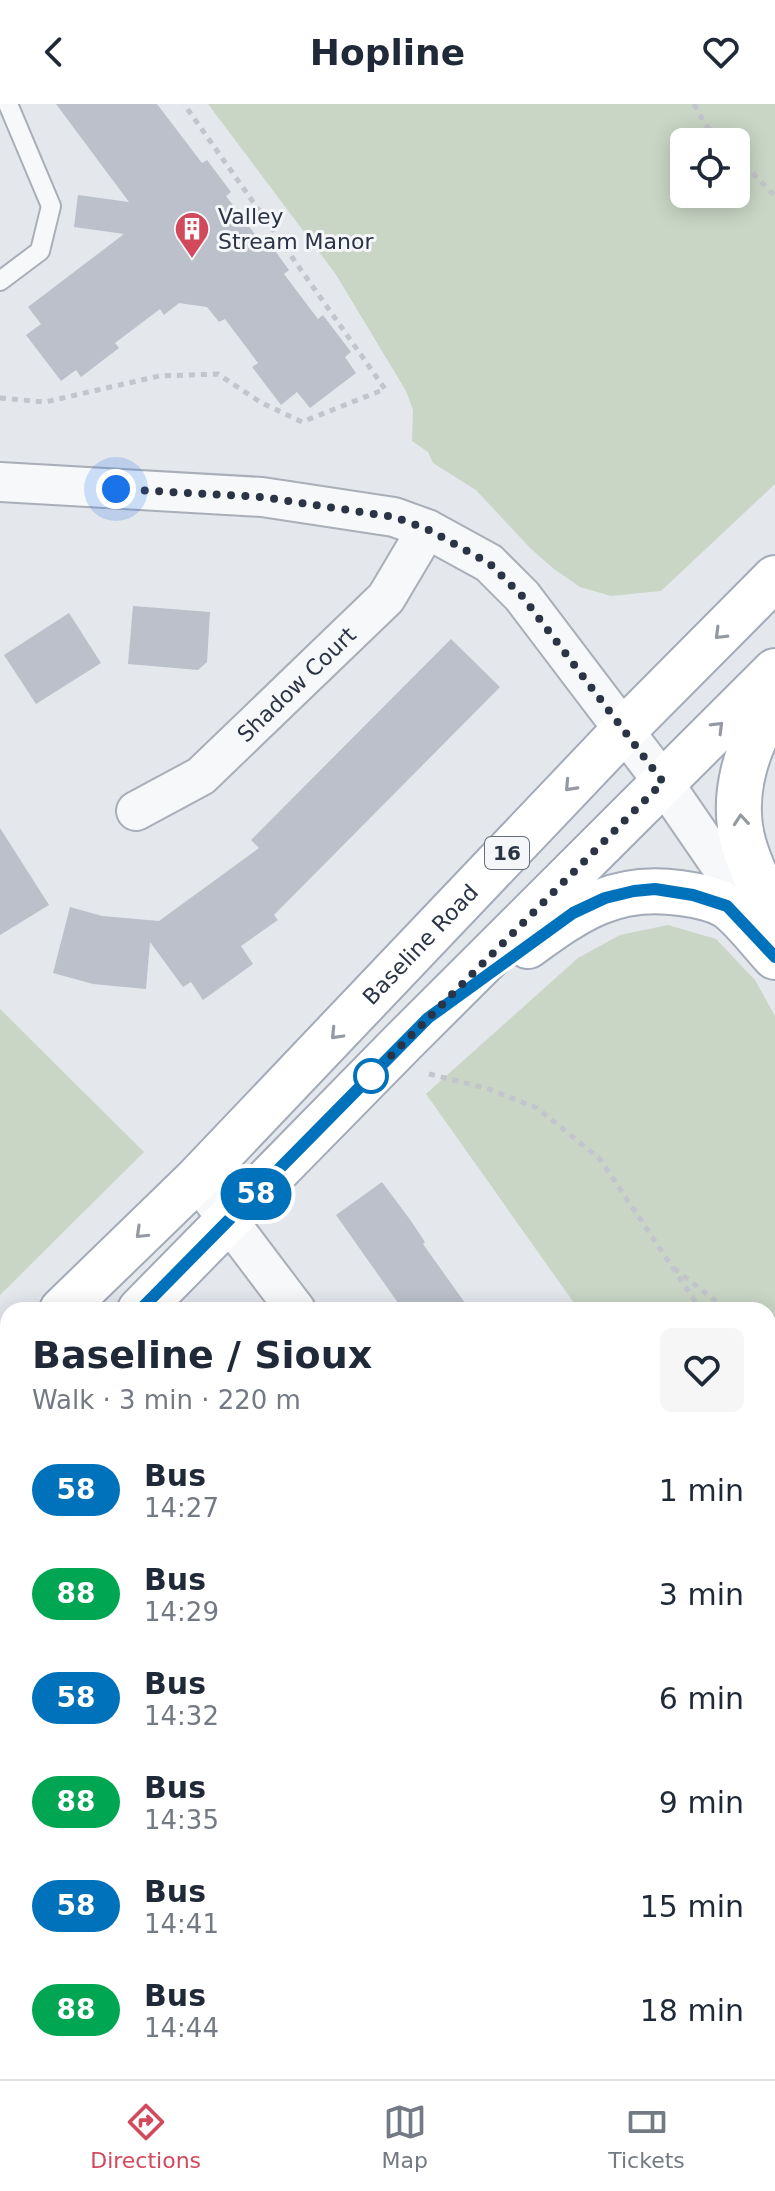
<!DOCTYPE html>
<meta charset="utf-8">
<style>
body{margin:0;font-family:"DejaVu Sans",sans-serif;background:#f6f6f7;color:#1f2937;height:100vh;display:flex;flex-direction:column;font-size:30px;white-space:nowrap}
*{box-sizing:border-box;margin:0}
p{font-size:26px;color:#747a83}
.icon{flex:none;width:44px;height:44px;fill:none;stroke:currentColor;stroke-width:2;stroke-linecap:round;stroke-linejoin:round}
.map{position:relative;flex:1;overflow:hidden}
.details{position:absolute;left:0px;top:1198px;width:776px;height:778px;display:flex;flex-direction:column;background:#fff;border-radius:24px 24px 0 0;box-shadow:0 4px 20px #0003}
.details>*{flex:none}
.badge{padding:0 16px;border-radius:26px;font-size:28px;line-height:52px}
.tools{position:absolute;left:670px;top:24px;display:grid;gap:16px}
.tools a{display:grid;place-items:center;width:80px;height:80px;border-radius:12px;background:#fff;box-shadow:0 4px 20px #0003;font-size:40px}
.you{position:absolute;width:40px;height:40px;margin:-20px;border:6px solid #fff;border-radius:50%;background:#1a73e8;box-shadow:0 0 0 12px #1a73e833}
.map>.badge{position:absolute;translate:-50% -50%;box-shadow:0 0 0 4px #fff}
.round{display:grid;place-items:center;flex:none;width:84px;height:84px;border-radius:12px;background:#f6f6f7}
.headline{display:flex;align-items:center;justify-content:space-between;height:136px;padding:0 32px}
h1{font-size:38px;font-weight:700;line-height:60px}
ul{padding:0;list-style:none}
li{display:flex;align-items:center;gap:24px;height:104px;padding:0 32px}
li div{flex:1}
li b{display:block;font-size:30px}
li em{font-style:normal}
li .badge{min-width:88px;font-weight:700;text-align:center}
header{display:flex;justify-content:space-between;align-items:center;height:104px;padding:0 32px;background:#fff;font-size:36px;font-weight:700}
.dock{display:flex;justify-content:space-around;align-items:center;height:112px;border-top:2px solid #e0e1e3;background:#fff;font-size:22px;color:#747a83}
.dock a{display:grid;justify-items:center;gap:4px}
.dock .on{color:#d1495b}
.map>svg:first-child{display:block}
.green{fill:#c9d6c5;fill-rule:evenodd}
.building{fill:#bbc0ca}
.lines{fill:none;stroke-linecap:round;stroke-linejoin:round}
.service-casing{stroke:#a9aeb7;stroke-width:22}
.minor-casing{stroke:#a9aeb7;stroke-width:42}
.primary-casing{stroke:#a3abb8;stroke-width:48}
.path{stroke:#c2c5cb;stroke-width:5;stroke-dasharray:6 6;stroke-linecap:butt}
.service{stroke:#f7f8fa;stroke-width:18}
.minor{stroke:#f7f8fa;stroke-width:38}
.primary{stroke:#fff;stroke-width:44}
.oneway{stroke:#959aa2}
.line-casing{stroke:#fff;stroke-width:18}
.line{stroke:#0072bc;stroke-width:12}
.walk{stroke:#2b3445;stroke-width:8;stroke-dasharray:0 14.4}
.stop-dot{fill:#fff;stroke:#0072bc;stroke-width:4}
.labels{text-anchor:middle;stroke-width:6;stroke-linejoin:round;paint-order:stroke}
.shield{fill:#f4f6f9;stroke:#676e7b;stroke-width:2}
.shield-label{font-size:20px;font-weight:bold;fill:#2b3445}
.poi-label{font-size:22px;fill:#2b3445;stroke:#f4f6f9;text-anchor:start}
.street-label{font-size:22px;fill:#2b3445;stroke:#f4f6f9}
</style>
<header><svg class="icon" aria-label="back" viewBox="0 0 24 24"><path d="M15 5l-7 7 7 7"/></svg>Hopline<svg class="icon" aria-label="heart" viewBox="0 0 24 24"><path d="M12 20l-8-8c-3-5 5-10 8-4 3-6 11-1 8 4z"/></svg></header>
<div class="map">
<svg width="775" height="1975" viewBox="0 0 775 1975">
<rect width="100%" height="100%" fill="#e4e7ec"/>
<g class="green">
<path d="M208,0H775V380L661,487L611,492L580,483L554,465L530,444L476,386L433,359L428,348L412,337L413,306L406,287L335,169ZM684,38H736V90H684Z"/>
<path d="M668,821L716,835L755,876L775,912V1482L768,1472V1206H579L426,990L578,854L620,831Z"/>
<path d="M0,905L144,1048L0,1191Z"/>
<path d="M8,1400V1877L0,1886V1409Z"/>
</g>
<g class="building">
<path d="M56,0H157L202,59L207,56L231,88L226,92L260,137L265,133L289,166L284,170L318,215L323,211L351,248L345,253L356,269L310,304L297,288L281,301L252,263L258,259L225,215L219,218L207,203L179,199L164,211L160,205L115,239L119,244L81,273L76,266L61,277L26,231L41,220L28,203L124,130L74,123L78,91L129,98Z"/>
<path d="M133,502L210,508L207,558L198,566L128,560Z"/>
<path d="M69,509L101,559L36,600L4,551Z"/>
<path d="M451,535L500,583L274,811L278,816L241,842L253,860L203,896L191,878L183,883L150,838L146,885L93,880L53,869L70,803L102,812L159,817L259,744L251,736Z"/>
<path d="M0,724L49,801L0,831Z"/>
<path d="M382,1078L411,1117L425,1138L423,1140L470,1206H403L336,1111Z"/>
</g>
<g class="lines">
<defs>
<path id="service" d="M0,177L40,147L51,102L8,0"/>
<g id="minor">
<path d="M0,378L262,393L394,413L427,425L489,459L522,492L663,678L764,825"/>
<path id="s1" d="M136,707L201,672L386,494L427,425"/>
<path d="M197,1075L296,1206"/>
<path d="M768,1865L775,1875"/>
<path d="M287,1975L294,1968"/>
</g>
<g id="primary">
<path d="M775,601C746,639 730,694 744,741C751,766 765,791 775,815"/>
<path d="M528,842C579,805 615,780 680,789C695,791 716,795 728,803C745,816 760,837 775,853"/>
<path id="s2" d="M62,1206L197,1075L624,626L775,474"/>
<path d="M140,1206L404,937L775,567"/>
<path d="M0,1267L8,1259"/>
<path d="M0,1344L8,1336"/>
</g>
</defs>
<use href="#service" class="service-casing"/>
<use href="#minor" class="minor-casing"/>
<use href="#primary" class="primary-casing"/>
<g class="path">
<path d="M694,0L705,20L722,38"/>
<path d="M736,52L775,92"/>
<path d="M0,294L45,298L159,272L218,270L260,298L302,318L385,285L184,0"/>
<path d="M429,970L486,984L537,1004L600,1055L701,1206"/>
<path d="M674,1164L727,1206"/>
<path d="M768,1235L775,1240"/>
<path d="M768,1307L775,1318"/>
<path d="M0,1715L8,1717"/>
</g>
<use href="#service" class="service"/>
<use href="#minor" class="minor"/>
<use href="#primary" class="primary"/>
</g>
<defs><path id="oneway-chevron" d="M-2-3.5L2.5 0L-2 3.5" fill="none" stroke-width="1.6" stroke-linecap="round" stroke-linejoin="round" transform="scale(2)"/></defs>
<g class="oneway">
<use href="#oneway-chevron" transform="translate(720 530) rotate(135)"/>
<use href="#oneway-chevron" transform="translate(718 623) rotate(-45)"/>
<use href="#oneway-chevron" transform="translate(570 682) rotate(133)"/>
<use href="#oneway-chevron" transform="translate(741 716) rotate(-95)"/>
<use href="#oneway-chevron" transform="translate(336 930) rotate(134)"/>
<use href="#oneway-chevron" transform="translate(141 1129) rotate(136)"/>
</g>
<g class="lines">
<defs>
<path id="line" d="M140,1206L428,914L573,809L605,794L634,787L655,785L693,791L727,802L775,853"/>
</defs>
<use href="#line" class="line-casing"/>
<use href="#line" class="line"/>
<path class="walk" d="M116,385L262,393L394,413L427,425L489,459L522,492L663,678L361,982L371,972"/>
</g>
<defs>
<symbol id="building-pin" viewBox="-11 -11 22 30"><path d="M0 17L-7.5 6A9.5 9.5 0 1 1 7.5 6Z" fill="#d1495b" stroke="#f4f6f9"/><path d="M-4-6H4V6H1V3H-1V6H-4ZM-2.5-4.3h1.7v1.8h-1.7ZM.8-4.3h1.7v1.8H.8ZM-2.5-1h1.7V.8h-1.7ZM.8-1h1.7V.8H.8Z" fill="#fff"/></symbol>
</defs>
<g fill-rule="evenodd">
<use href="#building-pin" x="172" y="105" width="40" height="54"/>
</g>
<circle class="stop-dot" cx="371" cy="972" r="16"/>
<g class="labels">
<rect class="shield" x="485" y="733" width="44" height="32" rx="6"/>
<g class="shield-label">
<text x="507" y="756">16</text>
</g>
<g class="poi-label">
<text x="218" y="120">Valley<tspan x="218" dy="25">Stream Manor</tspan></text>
</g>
<g class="street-label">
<text dy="8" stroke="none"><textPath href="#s1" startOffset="206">Shadow Court</textPath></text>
<text dy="8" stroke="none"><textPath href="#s2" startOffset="512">Baseline Road</textPath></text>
</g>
</g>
</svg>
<div class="tools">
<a><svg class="icon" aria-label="locate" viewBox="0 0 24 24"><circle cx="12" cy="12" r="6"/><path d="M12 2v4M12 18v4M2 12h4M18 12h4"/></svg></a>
</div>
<div class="you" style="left:116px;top:385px"></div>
<b class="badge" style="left:256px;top:1090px;background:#0072bc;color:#fff">58</b>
<section class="details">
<div class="headline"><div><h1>Baseline / Sioux</h1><p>Walk · 3 min · 220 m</p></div><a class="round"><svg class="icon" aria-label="heart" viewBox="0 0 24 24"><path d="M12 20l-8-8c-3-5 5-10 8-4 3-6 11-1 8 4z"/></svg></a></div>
<ul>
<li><span class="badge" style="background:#0072bc;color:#fff">58</span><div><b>Bus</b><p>14:27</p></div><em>1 min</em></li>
<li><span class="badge" style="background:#00a651;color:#fff">88</span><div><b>Bus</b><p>14:29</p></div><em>3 min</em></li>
<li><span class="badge" style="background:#0072bc;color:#fff">58</span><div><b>Bus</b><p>14:32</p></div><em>6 min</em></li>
<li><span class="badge" style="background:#00a651;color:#fff">88</span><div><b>Bus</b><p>14:35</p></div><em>9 min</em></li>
<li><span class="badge" style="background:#0072bc;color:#fff">58</span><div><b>Bus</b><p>14:41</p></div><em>15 min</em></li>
<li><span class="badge" style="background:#00a651;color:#fff">88</span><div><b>Bus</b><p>14:44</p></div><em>18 min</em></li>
</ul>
</section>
</div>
<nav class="dock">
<a class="on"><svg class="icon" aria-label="directions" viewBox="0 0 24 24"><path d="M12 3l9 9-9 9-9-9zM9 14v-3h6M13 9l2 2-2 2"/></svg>Directions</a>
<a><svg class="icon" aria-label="map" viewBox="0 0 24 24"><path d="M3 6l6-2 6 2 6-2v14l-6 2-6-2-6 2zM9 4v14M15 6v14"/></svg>Map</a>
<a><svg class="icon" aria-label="tickets" viewBox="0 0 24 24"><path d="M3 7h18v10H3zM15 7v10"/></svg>Tickets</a>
</nav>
